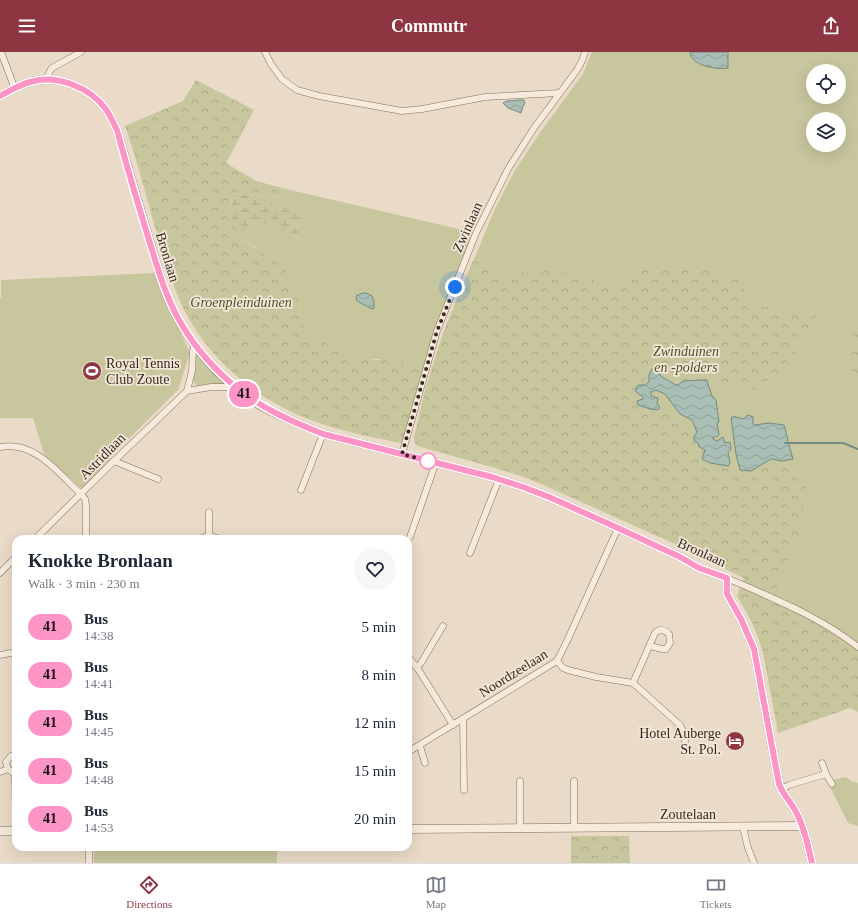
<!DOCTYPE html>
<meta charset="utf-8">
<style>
body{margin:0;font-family:"Times New Roman",serif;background:#f6f6f7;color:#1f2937;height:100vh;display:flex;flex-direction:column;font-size:15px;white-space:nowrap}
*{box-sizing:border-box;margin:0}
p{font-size:13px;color:#747a83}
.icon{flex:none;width:22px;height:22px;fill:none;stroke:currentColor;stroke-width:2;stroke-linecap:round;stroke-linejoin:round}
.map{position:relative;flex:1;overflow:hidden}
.drawer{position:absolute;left:12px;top:483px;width:400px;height:316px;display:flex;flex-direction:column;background:#fff;border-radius:12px;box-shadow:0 4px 16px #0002}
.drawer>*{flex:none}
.badge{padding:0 8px;border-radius:13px;font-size:14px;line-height:26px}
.tools{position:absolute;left:806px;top:12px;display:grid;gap:8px}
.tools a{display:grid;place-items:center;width:40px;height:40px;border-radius:50%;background:#fff;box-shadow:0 4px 16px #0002;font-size:20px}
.you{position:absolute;width:20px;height:20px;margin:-10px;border:3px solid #fff;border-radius:50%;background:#1a73e8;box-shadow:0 0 0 6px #1a73e833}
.map>.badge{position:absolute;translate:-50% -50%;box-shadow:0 0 0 2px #fff}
.round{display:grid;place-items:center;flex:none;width:42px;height:42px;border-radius:21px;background:#f6f6f7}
.overview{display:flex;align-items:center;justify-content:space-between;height:68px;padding:0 16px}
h1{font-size:19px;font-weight:800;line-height:30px}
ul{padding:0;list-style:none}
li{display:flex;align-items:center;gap:12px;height:48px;padding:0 16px}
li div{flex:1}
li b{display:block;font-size:15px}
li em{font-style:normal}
li .badge{min-width:44px;font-weight:700;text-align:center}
header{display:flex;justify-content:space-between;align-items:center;height:52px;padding:0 16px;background:#8d3642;color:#fff;font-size:18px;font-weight:800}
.tabs{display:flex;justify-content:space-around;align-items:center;height:56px;border-top:1px solid #e0e1e3;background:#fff;font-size:11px;color:#747a83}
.tabs a{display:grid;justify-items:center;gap:2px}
.tabs .current{color:#8d3642}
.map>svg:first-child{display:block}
.green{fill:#c7c69d;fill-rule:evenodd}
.forest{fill:url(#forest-crowns)}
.wetland{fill:url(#wetland-marsh)}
.water{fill:url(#water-waves);stroke:#708c81}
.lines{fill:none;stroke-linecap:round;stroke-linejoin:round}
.stream{stroke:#708c81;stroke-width:2}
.minor-casing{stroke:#846e5f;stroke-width:7}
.tertiary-casing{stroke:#846e5f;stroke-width:9}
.minor{stroke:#f5eadb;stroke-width:6}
.tertiary{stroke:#f5eadb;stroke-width:8}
.line-casing{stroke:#fff;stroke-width:9}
.line{stroke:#fc95c5;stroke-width:6}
.walk{stroke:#362821;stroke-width:4;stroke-dasharray:0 7.2}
.stop-dot{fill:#fff;stroke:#fc95c5;stroke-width:2}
.labels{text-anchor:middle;stroke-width:3.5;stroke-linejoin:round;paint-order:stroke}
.street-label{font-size:14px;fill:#362821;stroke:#f2e7d7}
.park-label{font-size:14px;font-style:italic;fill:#4c502a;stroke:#f2e7d7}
.poi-label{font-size:14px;fill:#362821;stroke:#f2e7d7;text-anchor:start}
</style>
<header><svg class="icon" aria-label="menu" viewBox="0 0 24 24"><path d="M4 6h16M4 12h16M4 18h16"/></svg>Commutr<svg class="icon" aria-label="share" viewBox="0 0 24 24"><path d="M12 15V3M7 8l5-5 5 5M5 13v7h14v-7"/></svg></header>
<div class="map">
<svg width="858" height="811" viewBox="0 0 858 811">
<defs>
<pattern id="forest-crowns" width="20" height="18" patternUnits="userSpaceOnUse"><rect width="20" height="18" fill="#c7c69d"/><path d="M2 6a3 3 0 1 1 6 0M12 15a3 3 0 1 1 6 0" fill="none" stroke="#acaa87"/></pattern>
<pattern id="wetland-marsh" width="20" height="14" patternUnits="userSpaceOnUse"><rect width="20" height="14" fill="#c7c69d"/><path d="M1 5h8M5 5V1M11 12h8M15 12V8" fill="none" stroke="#acaa87"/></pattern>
<pattern id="water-waves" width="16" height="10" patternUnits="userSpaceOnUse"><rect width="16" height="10" fill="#a9beb5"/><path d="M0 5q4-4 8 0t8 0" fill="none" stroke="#92a39b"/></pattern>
</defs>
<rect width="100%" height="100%" fill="#eadbc8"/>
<g class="green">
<path d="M592,0H858V660L766,612C760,587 751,566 737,544L744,526L684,496L552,436L525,425L495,416L418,394L414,388L424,342L443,281L495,157L514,120L541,79L583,22ZM813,19H839V45H813ZM813,67H839V93H813Z"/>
<path d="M286,137L476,181L424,321L378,307L359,309L313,285L300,269L299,247L256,196L234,182L231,142C248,141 265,145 282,144Z"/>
<path d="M154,221L190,301L178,338L109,406L110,407L82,437L44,402L33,366H0V246H1V228Z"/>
<path d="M197,300L226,332H208L198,335L193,329L196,314V301Z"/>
<path d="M846,725L851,729L858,731V774L848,771L827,729Z"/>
<rect x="94" y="795" width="183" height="16"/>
</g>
<g class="forest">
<path d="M196,28L254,58L226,111L256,129L286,137L282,144C265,145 248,141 231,142L234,182L282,214L299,247L300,269L313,285L359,308H400L424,321L405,392C377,386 349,381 322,372C257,351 199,302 175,237C155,184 144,128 125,74L183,49Z"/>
<path d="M473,208L502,222L549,219L575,222L599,230L616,233L646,216L661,217L683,215H708L739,228L755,252L779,259H816L817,273L784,317L754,338L735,333L694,330L658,322L647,325L633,340L637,354L677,363L691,375L700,391L725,412L740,419L753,420L772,411H796L807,426L800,477L775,542L684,496L539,431L510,420L418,394L415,391L414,386L424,342L443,281Z"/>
<path d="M858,266V322L849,316C847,296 849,284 858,266Z"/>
<path d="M740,535L819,572L858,598V651L850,656L778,681L762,595L753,571L737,544Z"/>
<path d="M571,784H629L630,811H571Z"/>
</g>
<path class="wetland" d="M234,143L241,144L246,143L257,148H267L283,159L285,156L283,150L287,149C302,160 303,164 299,182L290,185L275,171L266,172L259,170L250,172L247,175L235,179L234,178L231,160Z"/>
<g class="water">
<path d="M690,0H728V16C717,18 691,14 690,0Z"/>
<path d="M520,48H524L525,52L523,54L521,61L508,56L503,51L507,49Z"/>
<path d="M363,241H366L372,244L374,250V256L372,257L357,249L356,244Z"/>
<path d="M652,317H656L662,325L676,333H678L683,329L702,328L707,329L712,344L716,348L719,370L717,371L719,383L716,385H713V387L717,389L723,385L725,391L730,390L731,397L728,401L730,411L728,414L710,411L702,407L705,398L699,395L698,391L694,388V385L697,380L692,368L680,362L665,342L656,338L651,340V344L658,346L657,351L660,356L658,358L650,357L638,353L637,349L643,347V345L635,339L638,333H646L649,329V323Z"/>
<path d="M748,363L753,365V372L755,373L769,371L784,373L788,388L787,391L789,393L793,407L782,409L771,407L751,419L740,418L736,402L731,366L733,364L743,367Z"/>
</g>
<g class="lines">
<path class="stream" d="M785,391H843L858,397"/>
<defs>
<g id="minor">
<path d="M1,0L15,37"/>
<path d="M265,0L271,12L282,27L297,38L319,44L402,59L422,57L485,45L559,41"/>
<path d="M46,28L50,19L52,16L81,0"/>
<path d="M187,339L192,319L193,298L195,293"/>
<path d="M0,395C36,389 58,421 81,442L85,447L86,453V487"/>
<path d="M402,402L437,279L476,181L508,117L534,76L577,18L582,9L585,0"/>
<path d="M114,409L158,427"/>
<path d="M301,438L323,382"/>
<path d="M209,460V483"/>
<path d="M410,485L436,410"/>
<path d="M35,487L114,409L187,339L211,335H227L237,338"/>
<path d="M200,487L209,483L219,487"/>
<path d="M470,501L499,427"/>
<path d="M0,521L16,505"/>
<path d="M727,526C772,546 819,564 858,595"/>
<path d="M0,603L16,600"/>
<path d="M408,605L418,617L453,673"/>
<path d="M557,609L563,616L568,618L596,625L633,631L680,673L685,683V689"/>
<path d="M417,615L421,611L443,574"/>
<path d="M633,631L655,581C660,576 665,578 669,582L670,591L666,597H662L650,594"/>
<path d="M463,667L464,738"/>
<path d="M420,694L425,711"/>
<path d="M408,700L557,609L568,587L618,476"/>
<path d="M16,703L11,704L6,710L8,717L12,720H16"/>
<path d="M822,711L826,722L832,732"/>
<path d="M0,720L8,717"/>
<path d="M15,720L16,779"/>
<path d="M520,729V776"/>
<path d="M574,729V776"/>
<path d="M781,737L789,733L826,722"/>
<path d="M743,775L748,796L754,811"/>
<path d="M89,795V811"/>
</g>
<g id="tertiary">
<path d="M0,44C10,39 22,31 34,29C58,23 90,36 105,56C110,63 113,70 117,78C126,110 136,142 145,174C152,196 158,219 166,241C184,288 221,331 265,356C284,366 304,374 323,382L492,425L523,435L549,445L618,476L680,505L699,516L727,526V542L741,567L754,597L779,732C783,743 792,751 797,762C805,777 808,794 812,811"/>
<path d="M408,777L802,774"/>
<path d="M0,779H16"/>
</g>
</defs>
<use href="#minor" class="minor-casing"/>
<use href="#tertiary" class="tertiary-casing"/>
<use href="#minor" class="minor"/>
<use href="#tertiary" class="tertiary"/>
</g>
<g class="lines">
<defs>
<path id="line" d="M0,44C10,39 22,31 34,29C58,23 90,36 105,56C110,63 113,70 117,78C127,115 138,152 149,188C158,217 166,247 182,273C196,297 216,319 238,337C263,357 293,370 323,382L492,425L523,435L549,445L618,476L680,505L699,516L727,526V542L741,567L754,597L779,732C783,743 792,751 797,762C805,777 808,794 812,811"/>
</defs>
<use href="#line" class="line-casing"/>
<use href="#line" class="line"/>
<path class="walk" d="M428,409L402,402L437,279L455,235"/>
</g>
<defs>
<symbol id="stadium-disc" viewBox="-11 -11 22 22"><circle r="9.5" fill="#8d3642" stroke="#f2e7d7"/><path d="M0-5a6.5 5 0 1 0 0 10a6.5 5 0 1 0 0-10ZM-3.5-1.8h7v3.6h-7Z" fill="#fff"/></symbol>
<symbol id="hotel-disc" viewBox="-11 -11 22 22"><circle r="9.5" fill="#8d3642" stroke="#f2e7d7"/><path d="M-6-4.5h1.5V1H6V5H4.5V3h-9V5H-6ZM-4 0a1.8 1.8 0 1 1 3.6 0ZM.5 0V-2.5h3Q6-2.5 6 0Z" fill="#fff"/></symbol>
</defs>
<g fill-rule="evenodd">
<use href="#stadium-disc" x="81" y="308" width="22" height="22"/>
<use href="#hotel-disc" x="724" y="678" width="22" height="22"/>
</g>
<circle class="stop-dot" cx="428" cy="409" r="8"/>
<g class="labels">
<g class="street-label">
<text transform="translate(467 175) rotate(-66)" y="5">Zwinlaan</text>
<text transform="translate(168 205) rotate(73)" y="5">Bronlaan</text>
<text transform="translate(102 404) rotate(-45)" y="5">Astridlaan</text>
<text transform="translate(702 500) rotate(24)" y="5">Bronlaan</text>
<text transform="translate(513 621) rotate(-32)" y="5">Noordzeelaan</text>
<text x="688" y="767">Zoutelaan</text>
</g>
<g class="park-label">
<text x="241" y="255">Groenpleinduinen</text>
<text x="686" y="304">Zwinduinen<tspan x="686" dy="16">en -polders</tspan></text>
</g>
<g class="poi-label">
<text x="106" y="316">Royal Tennis<tspan x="106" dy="16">Club Zoute</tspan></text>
<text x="721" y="686" text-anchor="end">Hotel Auberge<tspan x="721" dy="16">St. Pol.</tspan></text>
</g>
</g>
</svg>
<div class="tools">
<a><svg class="icon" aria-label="locate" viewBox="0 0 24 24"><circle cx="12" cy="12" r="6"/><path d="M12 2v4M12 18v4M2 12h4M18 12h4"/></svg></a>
<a><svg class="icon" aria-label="layers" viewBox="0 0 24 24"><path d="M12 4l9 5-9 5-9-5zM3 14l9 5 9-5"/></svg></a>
</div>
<div class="you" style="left:455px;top:235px"></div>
<b class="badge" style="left:244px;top:342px;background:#fc95c5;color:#111">41</b>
<section class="drawer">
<div class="overview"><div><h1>Knokke Bronlaan</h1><p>Walk · 3 min · 230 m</p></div><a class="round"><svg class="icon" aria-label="heart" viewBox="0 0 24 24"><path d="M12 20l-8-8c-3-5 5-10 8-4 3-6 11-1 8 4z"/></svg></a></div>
<ul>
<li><span class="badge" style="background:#fc95c5;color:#111">41</span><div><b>Bus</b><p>14:38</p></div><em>5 min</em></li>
<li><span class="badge" style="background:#fc95c5;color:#111">41</span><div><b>Bus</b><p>14:41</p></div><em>8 min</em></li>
<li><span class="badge" style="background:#fc95c5;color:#111">41</span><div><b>Bus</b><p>14:45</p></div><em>12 min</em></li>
<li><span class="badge" style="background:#fc95c5;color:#111">41</span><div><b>Bus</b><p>14:48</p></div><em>15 min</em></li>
<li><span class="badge" style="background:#fc95c5;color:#111">41</span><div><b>Bus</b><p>14:53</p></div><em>20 min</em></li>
</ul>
</section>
</div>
<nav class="tabs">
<a class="current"><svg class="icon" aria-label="directions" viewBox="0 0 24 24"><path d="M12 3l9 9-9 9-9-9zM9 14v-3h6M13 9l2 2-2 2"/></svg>Directions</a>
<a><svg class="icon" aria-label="map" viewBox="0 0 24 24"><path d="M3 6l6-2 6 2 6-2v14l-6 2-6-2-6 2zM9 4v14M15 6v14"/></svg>Map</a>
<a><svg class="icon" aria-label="tickets" viewBox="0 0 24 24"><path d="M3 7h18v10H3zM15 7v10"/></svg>Tickets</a>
</nav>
